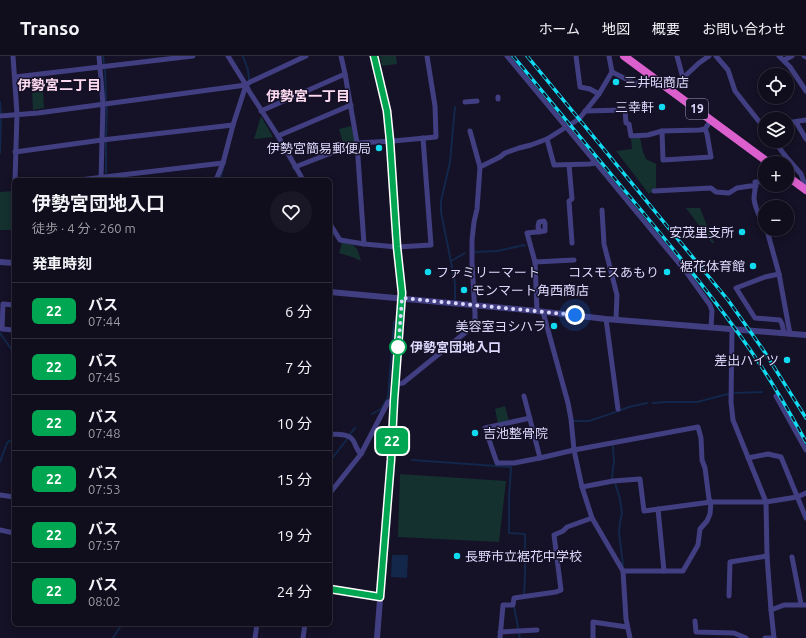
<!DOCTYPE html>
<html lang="ja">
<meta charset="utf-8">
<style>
body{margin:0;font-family:Ubuntu,"Noto Sans JP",sans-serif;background:#191625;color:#f1f3f6;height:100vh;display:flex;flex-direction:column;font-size:15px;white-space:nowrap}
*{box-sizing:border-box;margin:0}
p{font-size:13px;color:#9c9ca3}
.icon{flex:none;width:22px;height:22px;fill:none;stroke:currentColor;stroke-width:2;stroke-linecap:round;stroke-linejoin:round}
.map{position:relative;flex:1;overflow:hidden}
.drawer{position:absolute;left:12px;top:122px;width:320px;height:448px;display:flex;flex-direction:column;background:#100d1c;border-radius:6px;box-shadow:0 2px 10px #0003,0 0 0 1px #302d3b}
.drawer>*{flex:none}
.badge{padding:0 8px;border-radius:6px;font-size:14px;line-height:26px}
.fabs{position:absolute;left:758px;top:12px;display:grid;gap:8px}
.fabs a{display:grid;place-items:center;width:36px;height:36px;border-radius:50%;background:#100d1c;box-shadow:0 2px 10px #0003,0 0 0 1px #302d3b;font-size:20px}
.you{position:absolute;width:20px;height:20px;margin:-10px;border:3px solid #fff;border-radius:50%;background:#1a73e8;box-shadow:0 0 0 6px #1a73e833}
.map>.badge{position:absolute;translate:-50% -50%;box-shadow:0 0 0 2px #fff}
h2{padding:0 20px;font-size:15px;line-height:36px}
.round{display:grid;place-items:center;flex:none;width:42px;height:42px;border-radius:21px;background:#191625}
.headline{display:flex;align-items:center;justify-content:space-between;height:68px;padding:0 20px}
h1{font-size:19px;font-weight:700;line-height:30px}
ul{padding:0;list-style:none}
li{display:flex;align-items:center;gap:12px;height:56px;padding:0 20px;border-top:1px solid #302d3b}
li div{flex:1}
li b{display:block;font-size:15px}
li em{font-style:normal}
li .badge{min-width:44px;font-weight:700;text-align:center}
header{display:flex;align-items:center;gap:24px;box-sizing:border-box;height:56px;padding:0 20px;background:#100d1c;border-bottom:1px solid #302d3b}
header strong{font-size:19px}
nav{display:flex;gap:22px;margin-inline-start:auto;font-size:14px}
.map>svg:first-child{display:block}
.green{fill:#14302f}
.water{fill:#12274a}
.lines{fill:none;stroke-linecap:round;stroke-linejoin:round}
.stream{stroke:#12274a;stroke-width:2}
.minor{stroke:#413f82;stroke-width:5}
.tertiary{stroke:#413f82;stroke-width:6}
.trunk{stroke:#db60ce;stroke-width:8}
.rail-casing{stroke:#10dbf1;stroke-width:3.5}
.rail{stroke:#151126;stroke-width:2;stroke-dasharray:6;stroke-linecap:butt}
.line-casing{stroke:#fff;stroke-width:9}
.line{stroke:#00a651;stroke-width:6}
.walk{stroke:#ddd9fd;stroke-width:4;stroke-dasharray:0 7.2}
.poi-dot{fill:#10dbf1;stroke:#151126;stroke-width:1.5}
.stop-dot{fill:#fff;stroke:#00a651;stroke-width:2}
.labels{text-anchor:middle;stroke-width:3;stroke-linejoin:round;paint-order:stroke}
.shield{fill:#151126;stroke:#a19dbc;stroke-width:1}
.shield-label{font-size:12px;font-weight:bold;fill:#ddd9fd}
.poi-label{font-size:13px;fill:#ddd9fd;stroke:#151126;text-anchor:end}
.stop-label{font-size:13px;font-weight:bold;fill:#ddd9fd;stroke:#151126;text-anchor:start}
.neighbourhood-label{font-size:14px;font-weight:bold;fill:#fddaf0;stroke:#151126}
</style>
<header>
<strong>Transo</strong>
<nav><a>ホーム</a><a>地図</a><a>概要</a><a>お問い合わせ</a></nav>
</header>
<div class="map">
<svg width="806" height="582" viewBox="0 0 806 582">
<rect width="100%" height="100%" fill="#151126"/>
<g class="green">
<path d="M380,0H396L397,8L382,10Z"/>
<path d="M43,35L44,52L33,54L32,37Z"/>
<path d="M261,60L273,81L254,83Z"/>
<path d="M351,70L355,86L344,90L339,73Z"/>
<path d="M640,81L643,96L646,103L656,108V132L649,138L616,95L632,93L631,83Z"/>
<path d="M14,135V174H0V136Z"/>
<path d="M686,152H700L714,187H712Z"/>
<path d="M342,186C357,189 357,190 361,205L355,202L339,197Z"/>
<path d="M505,350L509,365L498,368L495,353Z"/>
<path d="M400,418L506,425L499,486L398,481Z"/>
</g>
<path class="water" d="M392,499H408L407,522L391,521Z"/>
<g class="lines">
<g class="stream">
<path d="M103,0L104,8"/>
<path d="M243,0L248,14L249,23"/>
<path d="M105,14L106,44"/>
<path d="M0,46L1,57"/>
<path d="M106,80L107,51"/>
<path d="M0,97L1,64"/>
<path d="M106,117V86"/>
<path d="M220,124L223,113"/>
<path d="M474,196L497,195L520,190L524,189L525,190"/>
<path d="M451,205L465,197"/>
<path d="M455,243V227L449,196L441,156V145L450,106L455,51"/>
<path d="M0,277L14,297"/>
<path d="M735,337L762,336"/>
<path d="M653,347L666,346H697L728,338"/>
<path d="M372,358L381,353L388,341L394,266"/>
<path d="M573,365H589L610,358L629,351L647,347"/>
<path d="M350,378L355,372"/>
<path d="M412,404L511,411L509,441V477L525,478V519L524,539"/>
<path d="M330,405L348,382"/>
<path d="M0,406L7,387L9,385L14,384"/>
<path d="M612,423L613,411L614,407L613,390"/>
<path d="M615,427L620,443L622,457L620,466L619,477L623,509"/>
<path d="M514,550L518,572"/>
<path d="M519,578L520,582"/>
<path d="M113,582L122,568"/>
</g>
<g class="minor">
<path d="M13,0L17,58L15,124"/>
<path d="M99,0L103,48L101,123"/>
<path d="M228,0L246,29L249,35L278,80L303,124"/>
<path d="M341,0L345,18L357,87L364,188"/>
<path d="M507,0L596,107L687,217L710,249L712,255L711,271"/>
<path d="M576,0L580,31L590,33L599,38"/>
<path d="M716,0L728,14L735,35L765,73"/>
<path d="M779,0L790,11L806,35"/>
<path d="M804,0L806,1"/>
<path d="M784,4L792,0"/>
<path d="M612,16L634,27L642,28L660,26"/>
<path d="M15,21L193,0"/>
<path d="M683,22L699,7L709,0"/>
<path d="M666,31L680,26L683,22L677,0"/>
<path d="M498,41V43"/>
<path d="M465,46L477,45"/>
<path d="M261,55L345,18"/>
<path d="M585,55L625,54L626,67L629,68L631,80L648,79L662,75"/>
<path d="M0,60L38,57L246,29L250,26L306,0"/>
<path d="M796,66L806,83"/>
<path d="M787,67L806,64"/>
<path d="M705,73L707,78L711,101L663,104L662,75L700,74L705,73L711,64"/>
<path d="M470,75L480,111"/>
<path d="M278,80L351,49"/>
<path d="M547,83L554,109L589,108L596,107"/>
<path d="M774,85L787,102L801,118L806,132"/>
<path d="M15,96L102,84L233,69"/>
<path d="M569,109L572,143L569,145L572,187"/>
<path d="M295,111L357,87L393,85L436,81L435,50L427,0"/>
<path d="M79,124L223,107"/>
<path d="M216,124L223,107L233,69L246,29"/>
<path d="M765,126H755C756,132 754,137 754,143C755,153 761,163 765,172"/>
<path d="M654,135L711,132L716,136L729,137L737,132L750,130H756"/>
<path d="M602,154L604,188L617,239L616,263"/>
<path d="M330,168L340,184L364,188L397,191L431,189L423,82"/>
<path d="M766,173L768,178L779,218L765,221L736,232L755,262L780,264L782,268L784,277"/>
<path d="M535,206L574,204"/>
<path d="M779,218L790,278"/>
<path d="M14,249L3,248L2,273L14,274"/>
<path d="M537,255L535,206L527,177L545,175V167L544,165L539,166L538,171L540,176"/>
<path d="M543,256L568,347L571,363L574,394L582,431L592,462L623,515L626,563L630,582"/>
<path d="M606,263L618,353"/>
<path d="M732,273L731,346L733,364L766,446L767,500L771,554L774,582"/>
<path d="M395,328L403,327L471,272L475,264V258L472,207V184L474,166L477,153L480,111L500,101L505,97L519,92L531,89L547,83L579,63L599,38L612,16L609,0"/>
<path d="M524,340L540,402L514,407H497L485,372L530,362"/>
<path d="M776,340L806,394"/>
<path d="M330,378C339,379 350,377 354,386C357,392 356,393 361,398"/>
<path d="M540,402L574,394L698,371L701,382L702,404L705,412L709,443L711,446L710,458L707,465L700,473L698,489L683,515H664"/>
<path d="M748,402L768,398L781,401L806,462"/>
<path d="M582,431L613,425L640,423L644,455L711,446H766L797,441L806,437"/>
<path d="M330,437L361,398L388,346L394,345"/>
<path d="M0,439L14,441"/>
<path d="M0,474L14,477"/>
<path d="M792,501L801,548"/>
<path d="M623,515H664L658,453"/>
<path d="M330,533L380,541"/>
<path d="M729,540L730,506L767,500"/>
<path d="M771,554L784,549H806"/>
<path d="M695,565L696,576L734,577L746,582"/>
<path d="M500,576L537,574"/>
<path d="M255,582L257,568"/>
<path d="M303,582L305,568"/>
<path d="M500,582L503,549H513L514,542L556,536L561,534L554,479L563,475L567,471L592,462"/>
<path d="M593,582V566L627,571"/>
<path d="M765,582H774"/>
</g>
<g class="tertiary">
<path d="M374,0L387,55L390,85L397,191L402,237L394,345L391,404L377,582"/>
<path d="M0,206L14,207"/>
<path d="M330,236L537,255L606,263L806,279"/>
</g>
<g class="trunk">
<path d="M624,0L769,107"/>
<path d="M787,120L806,134"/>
</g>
<defs>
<g id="rail">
<path d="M513,0C555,51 598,103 641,154C679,200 717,246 751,295C771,324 789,355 806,386"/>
<path d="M527,0L728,244L764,295L806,362"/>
</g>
</defs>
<use href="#rail" class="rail-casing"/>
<use href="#rail" class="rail"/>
</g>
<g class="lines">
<defs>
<path id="line" d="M330,533L380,541L391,404L394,345L402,237L397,191L390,85L387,55L374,0"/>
</defs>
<use href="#line" class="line-casing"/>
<use href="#line" class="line"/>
<path class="walk" d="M398,291V297L402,242L575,259"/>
</g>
<g class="poi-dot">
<circle cx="616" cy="26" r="4"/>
<circle cx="662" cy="51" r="4"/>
<circle cx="379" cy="92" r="4"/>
<circle cx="742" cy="176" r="4"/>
<circle cx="753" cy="210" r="4"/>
<circle cx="428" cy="216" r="4"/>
<circle cx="667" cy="216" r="4"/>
<circle cx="464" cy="234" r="4"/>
<circle cx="554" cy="270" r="4"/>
<circle cx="787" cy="304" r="4"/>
<circle cx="475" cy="377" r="4"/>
<circle cx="457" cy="500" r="4"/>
</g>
<circle class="stop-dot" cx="398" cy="291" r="8"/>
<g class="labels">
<rect class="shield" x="686" y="43" width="22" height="20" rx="3"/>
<g class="shield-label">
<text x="697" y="57">19</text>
</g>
<g class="poi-label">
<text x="624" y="31" text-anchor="start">三井昭商店</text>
<text x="654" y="56">三幸軒</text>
<text x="371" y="97">伊勢宮簡易郵便局</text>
<text x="734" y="181">安茂里支所</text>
<text x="745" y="215">裾花体育館</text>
<text x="436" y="221" text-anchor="start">ファミリーマート</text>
<text x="659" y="221">コスモスあもり</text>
<text x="472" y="239" text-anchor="start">モンマート角西商店</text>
<text x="546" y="275">美容室ヨシハラ</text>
<text x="779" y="309">差出ハイツ</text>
<text x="483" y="382" text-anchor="start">吉池整骨院</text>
<text x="465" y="505" text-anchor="start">長野市立裾花中学校</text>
</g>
<g class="stop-label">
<text x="410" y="296">伊勢宮団地入口</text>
</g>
<g class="neighbourhood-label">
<text x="59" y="34">伊勢宮二丁目</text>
<text x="308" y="45">伊勢宮一丁目</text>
</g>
</g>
</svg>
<div class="fabs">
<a><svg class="icon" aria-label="locate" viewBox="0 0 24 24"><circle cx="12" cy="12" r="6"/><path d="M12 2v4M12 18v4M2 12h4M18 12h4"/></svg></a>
<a><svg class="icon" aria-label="layers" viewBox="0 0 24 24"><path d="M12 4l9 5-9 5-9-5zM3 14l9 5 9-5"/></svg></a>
<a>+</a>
<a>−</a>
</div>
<div class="you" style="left:575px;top:259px"></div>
<b class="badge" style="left:392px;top:385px;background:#00a651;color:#fff">22</b>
<section class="drawer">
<div class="headline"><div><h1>伊勢宮団地入口</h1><p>徒歩 · 4 分 · 260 m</p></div><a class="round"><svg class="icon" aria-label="heart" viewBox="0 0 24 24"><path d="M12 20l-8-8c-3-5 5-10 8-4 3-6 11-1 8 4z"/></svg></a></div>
<h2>発車時刻</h2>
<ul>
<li><span class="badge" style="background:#00a651;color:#fff">22</span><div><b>バス</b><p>07:44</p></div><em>6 分</em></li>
<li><span class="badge" style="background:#00a651;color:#fff">22</span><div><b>バス</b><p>07:45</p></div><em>7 分</em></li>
<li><span class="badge" style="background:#00a651;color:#fff">22</span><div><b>バス</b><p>07:48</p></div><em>10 分</em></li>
<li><span class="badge" style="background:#00a651;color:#fff">22</span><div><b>バス</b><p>07:53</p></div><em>15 分</em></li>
<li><span class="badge" style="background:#00a651;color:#fff">22</span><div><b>バス</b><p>07:57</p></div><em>19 分</em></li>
<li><span class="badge" style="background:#00a651;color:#fff">22</span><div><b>バス</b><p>08:02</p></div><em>24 分</em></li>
</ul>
</section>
</div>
